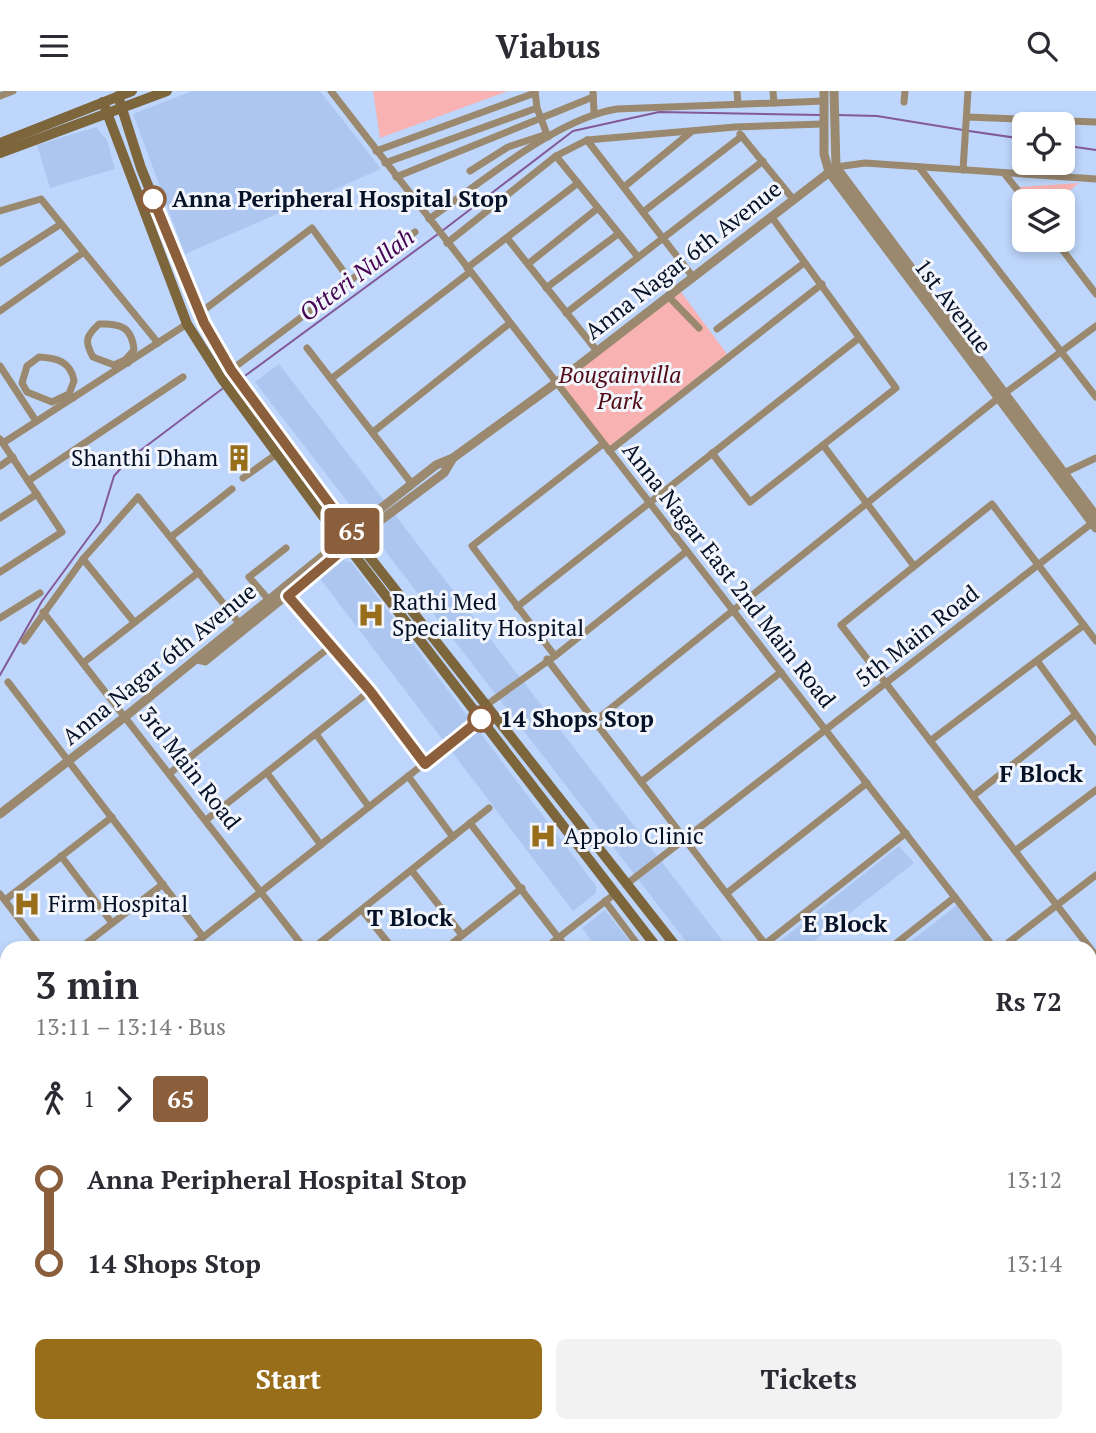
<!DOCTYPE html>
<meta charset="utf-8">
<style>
body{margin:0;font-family:"PT Serif",serif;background:#f2f2f3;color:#2b2b33;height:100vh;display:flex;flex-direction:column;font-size:26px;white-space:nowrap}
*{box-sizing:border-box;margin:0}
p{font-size:23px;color:#7c7c81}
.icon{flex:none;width:38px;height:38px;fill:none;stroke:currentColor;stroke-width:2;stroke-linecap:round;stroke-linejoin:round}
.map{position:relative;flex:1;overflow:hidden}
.details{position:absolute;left:0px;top:850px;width:1097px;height:492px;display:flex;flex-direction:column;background:#fff;border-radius:21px 21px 0 0;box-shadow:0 4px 10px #0003}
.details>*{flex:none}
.badge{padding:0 14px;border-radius:5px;font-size:24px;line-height:46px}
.tools{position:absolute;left:1012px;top:21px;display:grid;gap:14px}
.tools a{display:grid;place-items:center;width:63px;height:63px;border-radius:10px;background:#fff;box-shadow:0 4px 10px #0003;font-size:35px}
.map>.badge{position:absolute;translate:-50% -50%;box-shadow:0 0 0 4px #fff}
.legs{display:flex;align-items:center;gap:10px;height:77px;padding:0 35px;font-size:23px}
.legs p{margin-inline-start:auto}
.headline{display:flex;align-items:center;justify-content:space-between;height:119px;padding:0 35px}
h1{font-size:38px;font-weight:700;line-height:52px}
.primary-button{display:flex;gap:14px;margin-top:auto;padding:14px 35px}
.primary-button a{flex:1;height:80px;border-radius:10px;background:#986e1a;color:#fff;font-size:28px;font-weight:700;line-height:80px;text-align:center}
.primary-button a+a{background:#f2f2f3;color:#2b2b33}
ul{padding:0 35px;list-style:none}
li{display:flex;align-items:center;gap:24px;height:84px;font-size:26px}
li i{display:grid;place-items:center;width:10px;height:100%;margin:0 9px;background:currentColor}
li i::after{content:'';width:18px;height:18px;margin:-9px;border:5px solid;border-radius:50%;background:#fff}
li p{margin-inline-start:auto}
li:first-child i{background:linear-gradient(#0000 50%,currentColor 0)}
li:last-child i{background:linear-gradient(currentColor 50%,#0000 0)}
header{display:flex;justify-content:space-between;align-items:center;height:91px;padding:0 35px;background:#fff;font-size:32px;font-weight:700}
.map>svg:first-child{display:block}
.built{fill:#adc6ef}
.green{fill:#f8b2b2}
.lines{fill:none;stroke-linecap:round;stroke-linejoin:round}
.stream{stroke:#83599a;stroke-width:2}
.minor{stroke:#9a896f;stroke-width:7}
.tertiary{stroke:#9a896f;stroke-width:9}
.secondary{stroke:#7d653c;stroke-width:10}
.line-1-casing{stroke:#fff;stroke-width:16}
.line-1{stroke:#8b5e3c;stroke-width:10}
.stop-1-dot{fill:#fff;stroke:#8b5e3c;stroke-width:3.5}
.labels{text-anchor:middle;stroke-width:6;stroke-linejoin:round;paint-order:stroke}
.stop-label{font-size:23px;font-weight:bold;fill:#041126;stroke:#f2f6fc;text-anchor:start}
.street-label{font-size:23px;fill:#041126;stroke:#f2f6fc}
.park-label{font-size:23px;font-style:italic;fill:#500a15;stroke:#f2f6fc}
.poi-label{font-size:23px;fill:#041126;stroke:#f2f6fc;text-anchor:start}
.water-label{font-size:24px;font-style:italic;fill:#460554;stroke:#f2f6fc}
.neighbourhood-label{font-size:24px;font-weight:bold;fill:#041126;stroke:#f2f6fc}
</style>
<header><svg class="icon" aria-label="menu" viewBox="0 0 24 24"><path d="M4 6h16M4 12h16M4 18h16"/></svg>Viabus<svg class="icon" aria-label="search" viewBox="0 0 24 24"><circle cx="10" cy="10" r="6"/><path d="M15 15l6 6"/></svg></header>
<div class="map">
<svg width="1096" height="1342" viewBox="0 0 1096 1342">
<rect width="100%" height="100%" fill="#bed6fb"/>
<g class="built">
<path d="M192,0H320L381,78L185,163L133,23Z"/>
<path d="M96,36L107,49L115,78L50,97L37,54Z"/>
<path d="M279,273L728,857H691L255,291Z"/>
<path d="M340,468L351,471L596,795V802L573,820L318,485Z"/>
<path d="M899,755L914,772L805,857H771Z"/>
<path d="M957,814L990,857L901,858Z"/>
<path d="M605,819L635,857H597L582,837Z"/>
<path d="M1096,995V1034L1090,1039V999Z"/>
<path d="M1090,1318L1096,1325V1342H1069L1064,1335H1090Z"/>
<path d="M543,1335H611L602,1342H534Z"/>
<path d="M664,1335H723L714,1342H655Z"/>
<path d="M972,1335H1017L1022,1342H978Z"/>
</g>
<g class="green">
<path d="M373,0H508L380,47Z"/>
<path d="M1079,92L1057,110H1031L1019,96Z"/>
<path d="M681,201L727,263L609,356L560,293Z"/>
<path d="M327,1335H543L534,1342H332Z"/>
</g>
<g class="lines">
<g class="stream">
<path d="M837,24L877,25L963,39"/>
<path d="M969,40L1024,48"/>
<path d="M1062,54L1096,59"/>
<path d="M442,140L573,40L659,21L821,24"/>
<path d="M242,287L438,143"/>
<path d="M0,584L42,510L100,431L114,385L129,368L222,298"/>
</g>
<g class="minor">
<path d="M331,0L995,858"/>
<path d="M535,0L537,17L548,46"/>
<path d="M593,0L594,21"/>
<path d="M737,0L738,13"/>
<path d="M773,0L774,12"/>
<path d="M0,5L13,0"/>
<path d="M904,11L905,0"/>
<path d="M967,26L1096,31"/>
<path d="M740,43L793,108"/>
<path d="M587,49L693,186"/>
<path d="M376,60L535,2"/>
<path d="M556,65L638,166"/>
<path d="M385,72L537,17"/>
<path d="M836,76L865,72L1096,88"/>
<path d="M919,76L1096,306"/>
<path d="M963,79L968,0"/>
<path d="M470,80L508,56L547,43"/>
<path d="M1004,82L1026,110"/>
<path d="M396,86L593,6"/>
<path d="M624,96L691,41"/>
<path d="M0,120L41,108L158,252"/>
<path d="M643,121L742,45"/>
<path d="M429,128C481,92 557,27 617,18L824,10"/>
<path d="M507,147L597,260"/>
<path d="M1055,149L1096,203"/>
<path d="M447,152L556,65L587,49L735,36L823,33"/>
<path d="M0,172L61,133"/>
<path d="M528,173L598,117"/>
<path d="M467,177L578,92"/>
<path d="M546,197L618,143"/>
<path d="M668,205L699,237"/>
<path d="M0,220L84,161"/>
<path d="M200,222L312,137L349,188"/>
<path d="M566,222L763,70"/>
<path d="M717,238L804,172"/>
<path d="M307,257L412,393"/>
<path d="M125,269L114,274L93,266C84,250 86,245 99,233C120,232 132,236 134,259L125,269L128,272"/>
<path d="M0,275L36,330"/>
<path d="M231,279L415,141"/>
<path d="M331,288L470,181"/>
<path d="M69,303L74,290C71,270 56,267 39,266L27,275L22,292L27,301L52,311L69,303L73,307"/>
<path d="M373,341L510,232"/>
<path d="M0,348L62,441L0,481"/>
<path d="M3,352L187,233"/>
<path d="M823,354L914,475"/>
<path d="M609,360L822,193"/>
<path d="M712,362L750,411L896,297L771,125"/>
<path d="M0,375L13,366"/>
<path d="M1064,382L1096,367"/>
<path d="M243,387L278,362"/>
<path d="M28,390L183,286"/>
<path d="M0,427L37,403"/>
<path d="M171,446L232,398"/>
<path d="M83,468L134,531"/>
<path d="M287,505L370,600L425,673"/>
<path d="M269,509L249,486L286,457"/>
<path d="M517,516L859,247"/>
<path d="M43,521L305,858"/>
<path d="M0,527L40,502"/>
<path d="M24,550L83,468L138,406L239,532"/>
<path d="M1096,550L992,413L841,534L1096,865"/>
<path d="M555,565L472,455L603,353"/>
<path d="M547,568L765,853L906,742"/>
<path d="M1038,571L1096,651"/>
<path d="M83,572L199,481"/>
<path d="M8,591L203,846"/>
<path d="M485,615L555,565L687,460"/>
<path d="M595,630L997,308L1096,235"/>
<path d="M316,643L369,716"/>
<path d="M930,650L1084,534"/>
<path d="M170,682L330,556"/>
<path d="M267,682L321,754"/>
<path d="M408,685L453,746"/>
<path d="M641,691L781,581"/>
<path d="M973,705L1075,624"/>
<path d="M206,729L370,600"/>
<path d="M470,732L567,858"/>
<path d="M1015,760L1096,699"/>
<path d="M61,765L112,832"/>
<path d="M412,780L462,844"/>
<path d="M628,792L1096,429"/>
<path d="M727,802L867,692"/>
<path d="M0,803L42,858"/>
<path d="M5,809L112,726"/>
<path d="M605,810L641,858"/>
<path d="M362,819L393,858"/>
<path d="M79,858L163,793"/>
<path d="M188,858L481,628"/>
<path d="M312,858L489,717"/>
<path d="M445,858L522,797"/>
<path d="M544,858L616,802"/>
<path d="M889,858L955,806"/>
<path d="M1000,858L1096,784"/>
<path d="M0,1005L7,999"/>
<path d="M0,1064L7,1074"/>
<path d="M1090,1090L1096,1085"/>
<path d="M0,1101L7,1096"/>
<path d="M1090,1140L1096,1147"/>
<path d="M1090,1184L1096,1179"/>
<path d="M0,1197L7,1192"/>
<path d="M0,1215L7,1225"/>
<path d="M0,1279L7,1274"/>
<path d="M0,1315L7,1324"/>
<path d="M16,1335L21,1342"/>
<path d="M100,1335L105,1342"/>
<path d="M174,1335L179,1342"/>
<path d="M241,1335L246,1342"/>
<path d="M672,1335L678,1342"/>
<path d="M933,1335L938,1342"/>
<path d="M26,1342L34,1335"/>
<path d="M206,1342L215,1335"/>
<path d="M303,1342L312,1335"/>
<path d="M773,1342L781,1335"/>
<path d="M865,1342L874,1335"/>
</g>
<g class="tertiary">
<path d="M824,0V63L829,81L1096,437"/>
<path d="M834,0L836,76L1096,425"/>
<path d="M352,440L436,374L453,367L556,292L836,76"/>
<path d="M357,447L444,382L453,367"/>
<path d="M197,568L205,570L345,457"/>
<path d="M0,723L126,625L340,451"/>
<path d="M0,918L7,927"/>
<path d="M320,1335L326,1342"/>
</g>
<g class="secondary">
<path d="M118,5L141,77L204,232L231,279L349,439"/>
<path d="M103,11L187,233L222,288L339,447"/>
<path d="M0,52L132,0"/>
<path d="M0,62L167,0"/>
<path d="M357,450L678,858"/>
<path d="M349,457L658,858"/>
<path d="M1090,974L1096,970"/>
<path d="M1090,986L1096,981"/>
<path d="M1028,1335L1033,1342"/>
<path d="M1047,1335L1052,1342"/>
<path d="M618,1342L627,1335"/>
<path d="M635,1342L643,1335"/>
</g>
</g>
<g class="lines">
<defs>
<path id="line-1" d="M153,108L204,232L231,279L345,434L356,444L354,455L345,457L288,505L370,600L425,673L481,628"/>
</defs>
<use href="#line-1" class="line-1-casing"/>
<use href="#line-1" class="line-1"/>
</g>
<defs>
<symbol id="building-bare" viewBox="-9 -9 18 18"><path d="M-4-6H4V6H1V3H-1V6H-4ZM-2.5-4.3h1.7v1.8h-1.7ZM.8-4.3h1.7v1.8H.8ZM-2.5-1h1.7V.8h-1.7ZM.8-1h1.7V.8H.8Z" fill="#986e1a" stroke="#f2f6fc" stroke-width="2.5" paint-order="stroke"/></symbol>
<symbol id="hospital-bare" viewBox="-9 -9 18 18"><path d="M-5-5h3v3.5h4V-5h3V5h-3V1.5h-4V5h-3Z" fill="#986e1a" stroke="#f2f6fc" stroke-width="2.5" paint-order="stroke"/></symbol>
</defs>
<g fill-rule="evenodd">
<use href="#building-bare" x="220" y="348" width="38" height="38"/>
<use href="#hospital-bare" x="352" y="505" width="38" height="38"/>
<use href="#hospital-bare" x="524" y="726" width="38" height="38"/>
<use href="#hospital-bare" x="8" y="794" width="38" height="38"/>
</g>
<g class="stop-1-dot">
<circle cx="153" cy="108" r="12"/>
<circle cx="481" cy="628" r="12"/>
</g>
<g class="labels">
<g class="stop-label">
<text x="172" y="116">Anna Peripheral Hospital Stop</text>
<text x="500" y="636">14 Shops Stop</text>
</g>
<g class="street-label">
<text transform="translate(683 169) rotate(-38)" y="8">Anna Nagar 6th Avenue</text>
<text transform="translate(953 215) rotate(53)" y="8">1st Avenue</text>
<text transform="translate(729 484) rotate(52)" y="8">Anna Nagar East 2nd Main Road</text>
<text transform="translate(917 545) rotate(-38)" y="8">5th Main Road</text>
<text transform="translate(159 573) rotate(-39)" y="8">Anna Nagar 6th Avenue</text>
<text transform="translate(190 677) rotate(52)" y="8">3rd Main Road</text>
</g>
<g class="park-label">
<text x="620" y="292">Bougainvilla<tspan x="620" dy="26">Park</tspan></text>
</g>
<g class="poi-label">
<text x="218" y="375" text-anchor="end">Shanthi Dham</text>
<text x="392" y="519">Rathi Med<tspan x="392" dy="26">Speciality Hospital</tspan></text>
<text x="564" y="753">Appolo Clinic</text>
<text x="48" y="821">Firm Hospital</text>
</g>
<g class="water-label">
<text transform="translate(357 184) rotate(-37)" y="8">Otteri Nullah</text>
</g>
<g class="neighbourhood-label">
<text x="1041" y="691">F Block</text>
<text x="410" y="835">T Block</text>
<text x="845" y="841">E Block</text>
</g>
</g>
</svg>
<div class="tools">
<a><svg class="icon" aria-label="locate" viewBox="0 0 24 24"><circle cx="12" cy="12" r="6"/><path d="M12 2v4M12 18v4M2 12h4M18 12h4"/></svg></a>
<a><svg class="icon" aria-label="layers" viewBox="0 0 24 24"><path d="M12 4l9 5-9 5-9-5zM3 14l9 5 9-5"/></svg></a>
</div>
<b class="badge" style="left:352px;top:440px;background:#8b5e3c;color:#fff">65</b>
<section class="details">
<div class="headline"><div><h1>3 min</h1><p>13:11 – 13:14 · Bus</p></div><b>Rs 72</b></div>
<div class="legs"><svg class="icon" aria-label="walk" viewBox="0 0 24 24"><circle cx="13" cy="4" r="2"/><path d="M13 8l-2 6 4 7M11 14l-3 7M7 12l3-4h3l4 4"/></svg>1<svg class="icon" aria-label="forward" viewBox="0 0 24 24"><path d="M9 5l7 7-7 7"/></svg><b class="badge" style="background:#8b5e3c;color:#fff">65</b></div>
<ul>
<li><i style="color:#8b5e3c"></i><b>Anna Peripheral Hospital Stop</b><p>13:12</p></li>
<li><i style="color:#8b5e3c"></i><b>14 Shops Stop</b><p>13:14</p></li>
</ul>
<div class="primary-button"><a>Start</a><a>Tickets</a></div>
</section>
</div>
